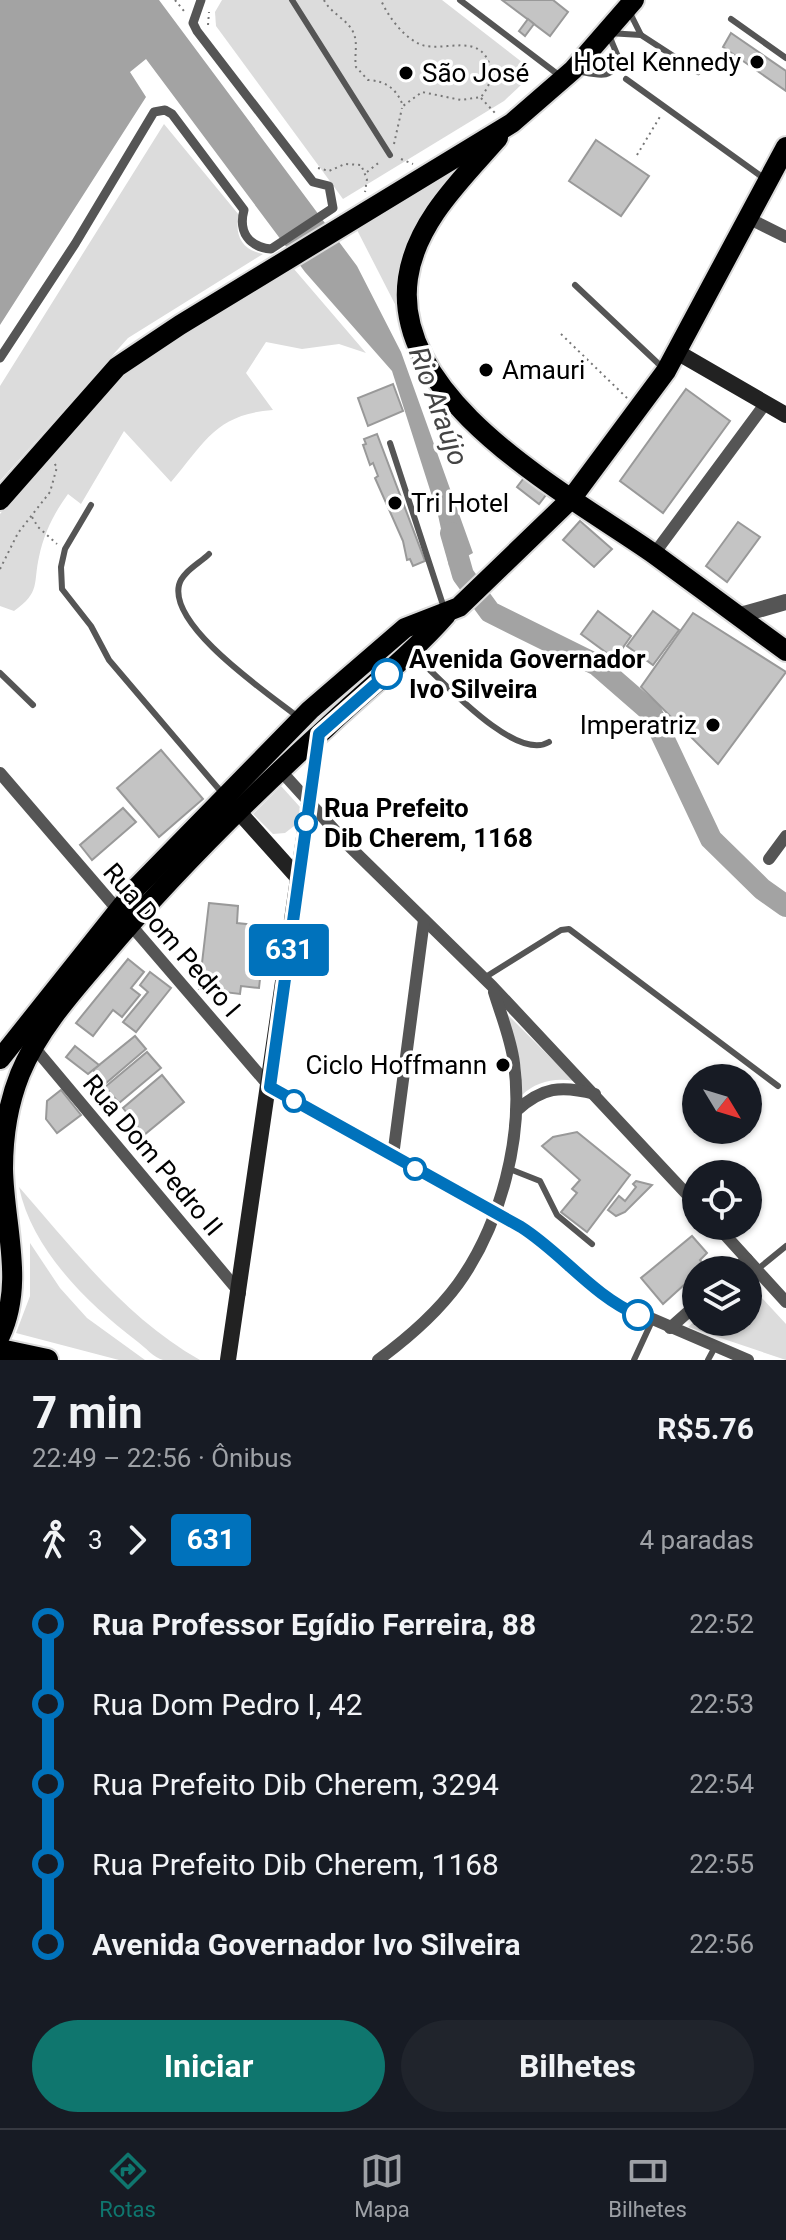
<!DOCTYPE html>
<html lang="pt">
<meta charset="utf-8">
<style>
body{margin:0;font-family:Roboto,sans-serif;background:#20242c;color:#f1f3f6;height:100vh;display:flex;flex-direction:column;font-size:30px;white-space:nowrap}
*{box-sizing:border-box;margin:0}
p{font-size:26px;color:#9ea1a6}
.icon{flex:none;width:44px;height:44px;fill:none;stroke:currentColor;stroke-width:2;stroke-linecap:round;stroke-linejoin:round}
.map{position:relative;height:1360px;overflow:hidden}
.panel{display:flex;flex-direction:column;background:#171b24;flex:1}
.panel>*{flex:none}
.badge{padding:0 16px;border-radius:6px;font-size:28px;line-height:52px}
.needle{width:52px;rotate:128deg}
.fabs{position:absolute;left:682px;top:1064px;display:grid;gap:16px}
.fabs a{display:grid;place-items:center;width:80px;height:80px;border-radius:50%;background:#171b24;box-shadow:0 2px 6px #0004;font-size:40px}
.map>.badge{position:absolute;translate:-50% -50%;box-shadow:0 0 0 4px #fff}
.legs{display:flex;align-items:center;gap:12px;height:88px;padding:0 32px;font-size:26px}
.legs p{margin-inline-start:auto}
.head{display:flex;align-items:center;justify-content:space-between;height:136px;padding:0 32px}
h1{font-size:44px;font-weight:700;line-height:60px}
.action{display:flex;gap:16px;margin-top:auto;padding:16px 32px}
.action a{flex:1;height:92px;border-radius:48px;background:#0f766e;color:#fff;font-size:32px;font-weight:700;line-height:92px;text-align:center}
.action a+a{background:#20242c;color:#f1f3f6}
ul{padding:0 32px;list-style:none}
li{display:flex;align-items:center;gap:28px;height:80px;font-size:30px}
li i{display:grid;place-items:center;width:12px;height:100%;margin:0 10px;background:currentColor}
li i::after{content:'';width:20px;height:20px;margin:-10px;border:6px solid;border-radius:50%;background:#171b24}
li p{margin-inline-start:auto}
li:first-child i{background:linear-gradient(#0000 50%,currentColor 0)}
li:last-child i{background:linear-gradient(currentColor 50%,#0000 0)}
.tabs{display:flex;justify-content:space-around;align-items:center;height:112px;border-top:2px solid #363941;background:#171b24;font-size:22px;color:#9ea1a6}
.tabs a{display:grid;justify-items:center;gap:4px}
.tabs .selected{color:#0f766e}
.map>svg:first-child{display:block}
.green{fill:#dcdcdc}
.water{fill:#a3a3a3}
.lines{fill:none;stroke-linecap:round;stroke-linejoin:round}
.river{stroke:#a3a3a3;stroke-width:22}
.building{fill:#c4c4c4;stroke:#999;stroke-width:2}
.primary-casing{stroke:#dbdbdb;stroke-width:24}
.motorway-casing{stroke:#dbdbdb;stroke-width:26}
.path{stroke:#777;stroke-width:2;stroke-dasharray:2 4;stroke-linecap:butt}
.service{stroke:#555;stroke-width:6}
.pedestrian{stroke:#555;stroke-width:9}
.minor{stroke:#555;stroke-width:12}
.tertiary{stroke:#555;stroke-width:16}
.secondary{stroke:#222;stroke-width:16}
.primary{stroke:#000;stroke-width:20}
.motorway{stroke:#000;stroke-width:22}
.line-1-casing{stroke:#fff;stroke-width:18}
.line-1{stroke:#0072bc;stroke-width:12}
.poi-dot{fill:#000;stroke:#fff;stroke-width:3}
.stop-1-dot{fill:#fff;stroke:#0072bc;stroke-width:4}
.labels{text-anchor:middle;stroke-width:7;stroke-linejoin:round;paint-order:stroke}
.poi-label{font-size:26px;fill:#000;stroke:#fff;text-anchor:end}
.stop-label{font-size:26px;font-weight:bold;fill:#000;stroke:#fff;text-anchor:start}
.street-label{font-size:26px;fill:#000;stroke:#fff}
.water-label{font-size:28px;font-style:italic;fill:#444;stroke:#fff}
</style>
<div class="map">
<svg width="786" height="1360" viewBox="0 0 786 1360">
<rect width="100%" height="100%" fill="#fff"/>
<g class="green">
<path d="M222,0H442L527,66L521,85L504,101L343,199L216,26L215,12Z"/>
<path d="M164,124L239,215C234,235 242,250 263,254L128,338L0,481V386Z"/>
<path d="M461,166C423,213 397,244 397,308L356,228Z"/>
<path d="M294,269L366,353L339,344L302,349L266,342L246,373L273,410C216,414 205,442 171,482L124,431L81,504L68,494C54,513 44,533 39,557C33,583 41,592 14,611L0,606V514C40,468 77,417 122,376C168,334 239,298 294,269Z"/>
<path d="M281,786L300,807L298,823L285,833L273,834L253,814Z"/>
<path d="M502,1009L574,1081C555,1077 535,1082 522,1095C523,1065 515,1036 502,1009Z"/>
<path d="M19,1187C74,1250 127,1319 200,1360C189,1360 174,1360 163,1360C154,1358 145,1347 138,1342C88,1304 32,1250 19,1187Z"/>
<path d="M30,1243L60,1288L87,1318L145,1360H119L16,1333L30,1296Z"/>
<path d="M748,1283L786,1324V1360L688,1327L696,1320L748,1322Z"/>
</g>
<path class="water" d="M0,0H159L357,266L401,352L473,553L449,566L438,515L392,371L305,272L146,59L130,72L146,97L0,325Z"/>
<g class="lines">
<path class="river" d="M451,533L463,575L490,612L597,665L651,712L711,839L762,889L786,906"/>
</g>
<g class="building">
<path d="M502,0H553L568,12L550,36Z"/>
<path d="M528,19L534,24L525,36L519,31Z"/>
<path d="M731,33L786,71V91L723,47Z"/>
<path d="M596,140L649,176L621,216L569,181Z"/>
<path d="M393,384L403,411L368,426L358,398Z"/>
<path d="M686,389L730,421L663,513L620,481Z"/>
<path d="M377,434L425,561L413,566L410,559L407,560L403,541L375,478L378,476L373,463L370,465L363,445L366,444L364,439Z"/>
<path d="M527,474L549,491L539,504L517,487Z"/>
<path d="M580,521L612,549L594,567L563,540Z"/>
<path d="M738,522L760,537L727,582L706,566Z"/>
<path d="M598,611L631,636L615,659L581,634Z"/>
<path d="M653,611L679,630L653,665L627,646Z"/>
<path d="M693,613L786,672L718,764L641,687Z"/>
<path d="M161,750L203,799L159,837L117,788Z"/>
<path d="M123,808L136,822L92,860L80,845Z"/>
<path d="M209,903L238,906L237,923L266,926L259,988L241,986L240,994L199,989Z"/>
<path d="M128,959L144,972L131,988L140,995L122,1017L113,1010L93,1036L76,1023Z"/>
<path d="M150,972L171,988L136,1032L123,1022L148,992L140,985Z"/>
<path d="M135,1036L146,1049L105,1084L93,1070Z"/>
<path d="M75,1046L99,1065L88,1074L66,1057Z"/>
<path d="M147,1052L161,1068L119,1103L105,1087Z"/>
<path d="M162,1075L184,1102L144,1135L123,1108Z"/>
<path d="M61,1090L81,1115L57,1133L46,1119L47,1101Z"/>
<path d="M577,1132L630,1175L587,1232L561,1212L577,1193L572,1189L580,1180L542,1146L553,1137Z"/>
<path d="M636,1181L652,1185L625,1212L616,1216L608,1210L619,1196L625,1201L636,1187L633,1184Z"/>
<path d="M692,1236L707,1253L700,1260L705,1266L696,1270V1274L663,1304L641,1278Z"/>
</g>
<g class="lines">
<defs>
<g id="primary">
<path d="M498,138C462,179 416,222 408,278C390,401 570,495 654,554C698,586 742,619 786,651"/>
<path d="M0,500L117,367L180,325L512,123L573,70L634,0"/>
<path d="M0,1059L137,887L310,710L405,628L459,607L571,499L666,371L786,147"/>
<path d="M0,1336C25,1283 4,1225 3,1169C3,1137 8,1104 20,1074C38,1030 72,992 103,956C172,874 248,799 327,727C367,689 410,656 446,615"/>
</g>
<path id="motorway" d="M0,1350L47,1360"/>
</defs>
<use href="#primary" class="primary-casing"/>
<use href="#motorway" class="motorway-casing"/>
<g class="path">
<path d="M175,0L184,11"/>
<path d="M324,0C331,14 348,19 354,34C358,45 354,56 356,67L368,80C386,81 397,89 403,106L422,92L461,100L481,97C489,87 494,76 489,63C478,33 444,52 422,45C405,39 388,17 381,0"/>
<path d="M208,25L209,12"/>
<path d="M481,98L495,113"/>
<path d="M394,144L402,108"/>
<path d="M637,155L661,115"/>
<path d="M401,159L413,164"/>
<path d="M318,168L329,171L345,164L361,165L367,179L365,192"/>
<path d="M367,172L381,161"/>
<path d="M561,334L627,398"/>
<path d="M32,517L38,527L57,544"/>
<path d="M0,569L18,533L50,492L57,467L54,463"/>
</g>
<g class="service">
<path d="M292,0L390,155"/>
<path d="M460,0L560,76"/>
<path d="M630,13L641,35L698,72"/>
<path d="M731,19L786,58"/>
<path d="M576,71C595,74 613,82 619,59L608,33L641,35"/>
<path d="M626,79L765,179"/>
<path d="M575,285L663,368"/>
<path d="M390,443L445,611"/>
<path d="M91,505L65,549L61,567L62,589L91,626L109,660L223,794"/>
<path d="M209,554C200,563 182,572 179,585C169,627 269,694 298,717"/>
<path d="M414,655C439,677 515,763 549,742"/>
<path d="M0,673L33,705"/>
<path d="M484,978L561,930L569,929L778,1086"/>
<path d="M507,1168L540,1181L557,1215L592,1244"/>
<path d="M758,1269L786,1246"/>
<path d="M634,1360L652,1321"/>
<path d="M708,1360L715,1347"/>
</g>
<path class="pedestrian" d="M0,358L75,244L154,112L165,110L172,114L244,210C238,232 249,247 271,249L333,208L329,186L313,182L197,31L193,23L201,0"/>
<g class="minor">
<path d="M748,218L786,237"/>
<path d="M654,554L765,404"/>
<path d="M280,770L349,846L492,986L696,1204"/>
<path d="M0,773L270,1087L534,1235L613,1302L748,1360"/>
<path d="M769,859L786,836"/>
<path d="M33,1046L240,1293"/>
<path d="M516,1111C542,1087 561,1085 595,1094"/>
<path d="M393,1156L424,920"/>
<path d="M717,1226L786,1302"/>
<path d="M735,1270L747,1259"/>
<path d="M670,1328L696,1305"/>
<path d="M378,1360C408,1338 436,1314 458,1284C501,1224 524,1136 514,1063C511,1039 501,1015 494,992"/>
</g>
<path class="tertiary" d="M737,616L786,602"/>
<g class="secondary">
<path d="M677,352L786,415"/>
<path d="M238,811L299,879"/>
<path d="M228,1360L319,734"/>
</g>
<use href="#primary" class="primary"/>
<use href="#motorway" class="motorway"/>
</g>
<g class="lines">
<defs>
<path id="line-1" d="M387,674L319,734L270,1087L521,1227C562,1253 593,1296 638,1315"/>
</defs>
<use href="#line-1" class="line-1-casing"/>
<use href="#line-1" class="line-1"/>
</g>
<g class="poi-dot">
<circle cx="757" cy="62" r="8"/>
<circle cx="406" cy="73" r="8"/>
<circle cx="486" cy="370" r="8"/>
<circle cx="395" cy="503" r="8"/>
<circle cx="713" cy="725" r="8"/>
<circle cx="503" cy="1065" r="8"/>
</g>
<g class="stop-1-dot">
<circle cx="387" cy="674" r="14"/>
<circle cx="306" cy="823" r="10"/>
<circle cx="294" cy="1101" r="10"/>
<circle cx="415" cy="1169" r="10"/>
<circle cx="638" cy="1315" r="14"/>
</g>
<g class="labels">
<g class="poi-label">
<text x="741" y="71">Hotel Kennedy</text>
<text x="422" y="82" text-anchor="start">São José</text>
<text x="502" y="379" text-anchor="start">Amauri</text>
<text x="411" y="512" text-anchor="start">Tri Hotel</text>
<text x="697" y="734">Imperatriz</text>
<text x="487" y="1074">Ciclo Hoffmann</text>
</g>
<g class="stop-label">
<text x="409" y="668">Avenida Governador<tspan x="409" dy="30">Ivo Silveira</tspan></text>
<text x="324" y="817">Rua Prefeito<tspan x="324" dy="30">Dib Cherem, 1168</tspan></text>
</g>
<g class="street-label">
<text transform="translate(172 940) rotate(49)" y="9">Rua Dom Pedro I</text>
<text transform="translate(153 1155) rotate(50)" y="9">Rua Dom Pedro II</text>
</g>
<g class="water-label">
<text transform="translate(439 406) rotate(70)" y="10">Rio Araújo</text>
</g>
</g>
</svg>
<div class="fabs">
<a><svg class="needle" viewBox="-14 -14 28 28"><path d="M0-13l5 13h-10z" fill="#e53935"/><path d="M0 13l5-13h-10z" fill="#9ea1a6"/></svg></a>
<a><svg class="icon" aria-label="locate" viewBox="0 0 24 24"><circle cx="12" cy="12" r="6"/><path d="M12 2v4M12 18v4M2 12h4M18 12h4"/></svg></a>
<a><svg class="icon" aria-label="layers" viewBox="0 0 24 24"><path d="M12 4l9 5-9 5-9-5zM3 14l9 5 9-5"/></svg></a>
</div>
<b class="badge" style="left:289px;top:950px;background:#0072bc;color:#fff">631</b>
</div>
<section class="panel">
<div class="head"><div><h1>7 min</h1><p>22:49 – 22:56 · Ônibus</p></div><b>R$5.76</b></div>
<div class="legs"><svg class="icon" aria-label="walk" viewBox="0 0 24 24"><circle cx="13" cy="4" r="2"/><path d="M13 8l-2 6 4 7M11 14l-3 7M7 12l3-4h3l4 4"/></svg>3<svg class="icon" aria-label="forward" viewBox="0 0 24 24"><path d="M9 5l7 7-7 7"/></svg><b class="badge" style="background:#0072bc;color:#fff">631</b><p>4 paradas</p></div>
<ul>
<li><i style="color:#0072bc"></i><b>Rua Professor Egídio Ferreira, 88</b><p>22:52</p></li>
<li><i style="color:#0072bc"></i><span>Rua Dom Pedro I, 42</span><p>22:53</p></li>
<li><i style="color:#0072bc"></i><span>Rua Prefeito Dib Cherem, 3294</span><p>22:54</p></li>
<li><i style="color:#0072bc"></i><span>Rua Prefeito Dib Cherem, 1168</span><p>22:55</p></li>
<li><i style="color:#0072bc"></i><b>Avenida Governador Ivo Silveira</b><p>22:56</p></li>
</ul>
<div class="action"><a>Iniciar</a><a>Bilhetes</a></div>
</section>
<nav class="tabs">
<a class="selected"><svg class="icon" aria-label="directions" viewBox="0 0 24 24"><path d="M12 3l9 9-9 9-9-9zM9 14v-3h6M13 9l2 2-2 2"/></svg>Rotas</a>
<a><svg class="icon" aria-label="map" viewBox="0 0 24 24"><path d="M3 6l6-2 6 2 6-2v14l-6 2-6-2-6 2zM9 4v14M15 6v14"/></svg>Mapa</a>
<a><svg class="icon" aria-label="tickets" viewBox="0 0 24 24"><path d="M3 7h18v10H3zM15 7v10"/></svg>Bilhetes</a>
</nav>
